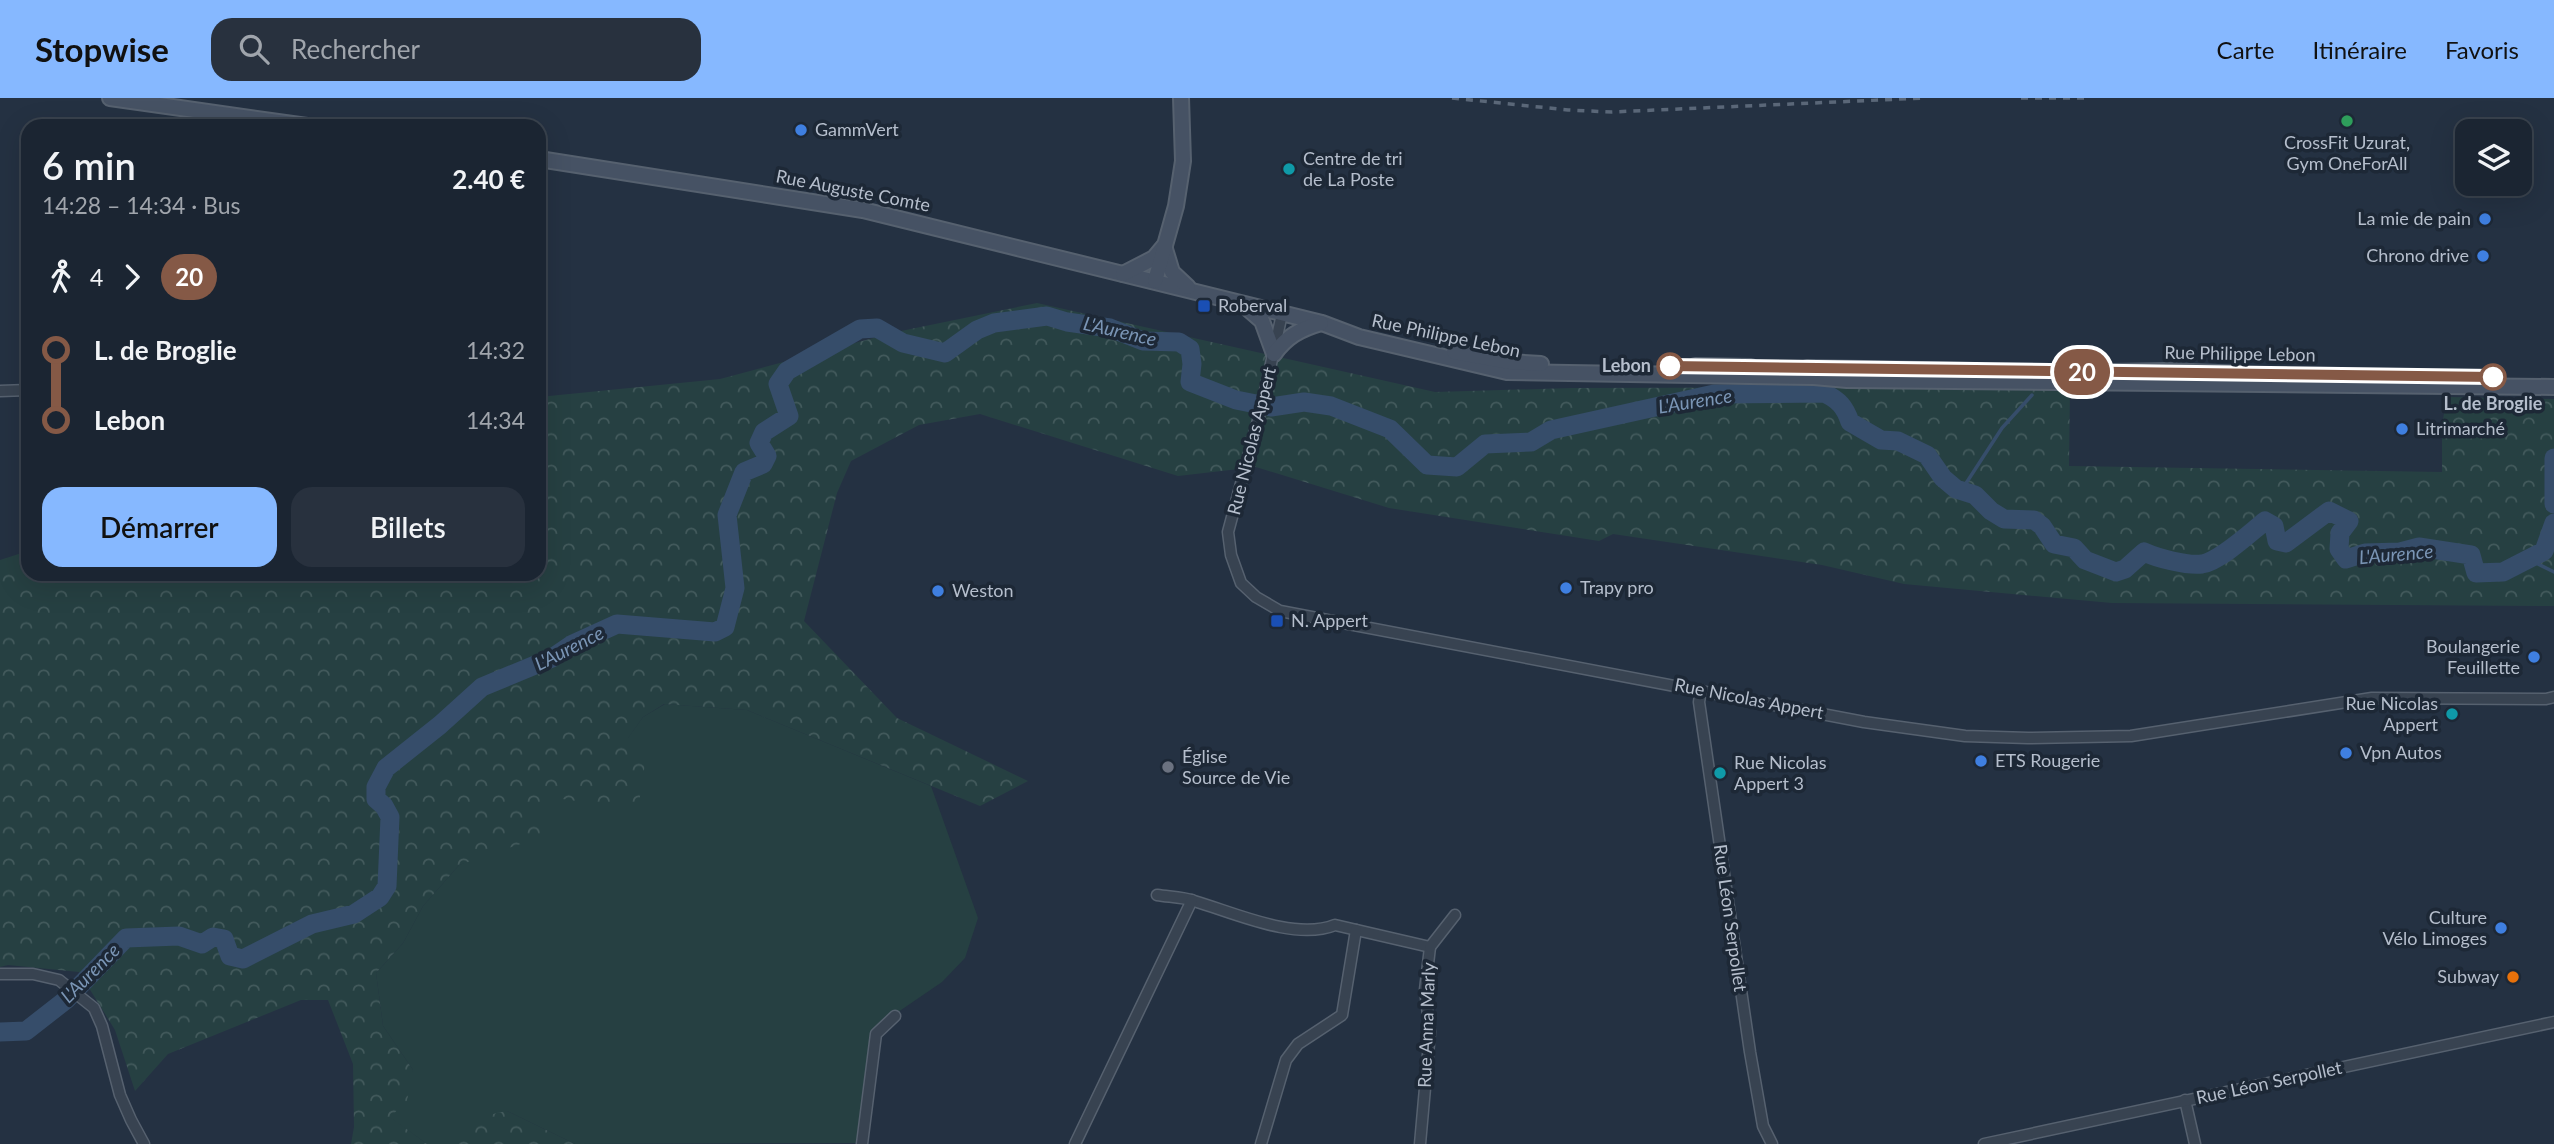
<!DOCTYPE html>
<html lang="fr">
<meta charset="utf-8">
<style>
body{margin:0;font-family:Lato,sans-serif;background:#28313e;color:#f1f3f6;height:100vh;display:flex;flex-direction:column;font-size:26px;white-space:nowrap}
*{box-sizing:border-box;margin:0}
p{font-size:23px;color:#a0a5ac}
.icon{flex:none;width:38px;height:38px;fill:none;stroke:currentColor;stroke-width:2;stroke-linecap:round;stroke-linejoin:round}
.map{position:relative;flex:1;overflow:hidden}
.sheet{position:absolute;left:21px;top:21px;width:525px;height:462px;display:flex;flex-direction:column;background:#1b2532;border-radius:21px;box-shadow:0 7px 28px #0002,0 0 0 2px #39424d}
.sheet>*{flex:none}
.badge{padding:0 14px;border-radius:23px;font-size:24px;line-height:46px}
.buttons{position:absolute;left:2455px;top:21px;display:grid;gap:14px}
.buttons a{display:grid;place-items:center;width:77px;height:77px;border-radius:14px;background:#1b2532;box-shadow:0 7px 28px #0002,0 0 0 2px #39424d;font-size:35px}
.map>.badge{position:absolute;translate:-50% -50%;box-shadow:0 0 0 4px #fff}
.legs{display:flex;align-items:center;gap:10px;height:77px;padding:0 21px;font-size:23px}
.legs p{margin-inline-start:auto}
.summary{display:flex;align-items:center;justify-content:space-between;height:119px;padding:0 21px}
h1{font-size:38px;font-weight:600;line-height:52px}
.primary-button{display:flex;gap:14px;margin-top:auto;padding:14px 21px}
.primary-button a{flex:1;height:80px;border-radius:21px;background:#86b8ff;color:#111;font-size:28px;font-weight:600;line-height:80px;text-align:center}
.primary-button a+a{background:#28313e;color:#f1f3f6}
ul{padding:0 21px;list-style:none}
li{display:flex;align-items:center;gap:24px;height:70px;font-size:26px}
li i{display:grid;place-items:center;width:10px;height:100%;margin:0 9px;background:currentColor}
li i::after{content:'';width:18px;height:18px;margin:-9px;border:5px solid;border-radius:50%;background:#1b2532}
li p{margin-inline-start:auto}
li:first-child i{background:linear-gradient(#0000 50%,currentColor 0)}
li:last-child i{background:linear-gradient(currentColor 50%,#0000 0)}
header{display:flex;align-items:center;gap:42px;box-sizing:border-box;height:98px;padding:0 35px;background:#86b8ff;color:#111}
header strong{font-size:33px}
nav{display:flex;gap:38px;margin-inline-start:auto;font-size:24px}
.search{width:490px;height:63px;background:#28313e;display:flex;align-items:center;gap:18px;box-sizing:border-box;padding:0 24px;border-radius:21px;color:#a0a5ac;font-size:26px}
.map>svg:first-child{display:block}
.grass{fill:#264042}
.forest{fill:url(#forest-crowns)}
.lines{fill:none;stroke-linecap:round;stroke-linejoin:round}
.stream{stroke:#364d6a;stroke-width:3.5}
.river{stroke:#364d6a;stroke-width:19}
.street-casing{stroke:#56616f;stroke-width:13}
.secondary-casing{stroke:#56616f;stroke-width:18}
.street{stroke:#384351;stroke-width:10}
.secondary{stroke:#465264;stroke-width:14}
.rail{stroke:#5a6778;stroke-width:3.5;stroke-dasharray:7 7;stroke-linecap:butt}
.line-1-casing{stroke:#fff;stroke-width:16}
.line-1{stroke:#855946;stroke-width:10}
.leisure-dot{fill:#2e9e5b;stroke:#1d2836;stroke-width:2.5}
.shop-dot{fill:#3f7fe0;stroke:#1d2836;stroke-width:2.5}
.culture-dot{fill:#0f9aa8;stroke:#1d2836;stroke-width:2.5}
.transit-dot{fill:#1a4fb4;stroke:#1d2836;stroke-width:2.5}
.stop-1-dot{fill:#fff;stroke:#855946;stroke-width:3.5}
.worship-dot{fill:#6b7280;stroke:#1d2836;stroke-width:2.5}
.food-dot{fill:#e8710a;stroke:#1d2836;stroke-width:2.5}
.labels{text-anchor:middle;stroke-width:7;stroke-linejoin:round;paint-order:stroke}
.poi-label{font-size:18px;fill:#b5becc;stroke:#1d2836;text-anchor:start}
.street-label{font-size:18px;fill:#b5becc;stroke:#1d2836}
.stop-label{font-size:18px;font-weight:bold;fill:#b5becc;stroke:#1d2836;text-anchor:end}
.water-label{font-size:19px;font-style:italic;fill:#7a95b5;stroke:#1d2836}
</style>
<header>
<strong>Stopwise</strong>
<div class="search"><svg class="icon" aria-label="search" viewBox="0 0 24 24"><circle cx="10" cy="10" r="6"/><path d="M15 15l6 6"/></svg>Rechercher</div>
<nav><a>Carte</a><a>Itinéraire</a><a>Favoris</a></nav>
</header>
<div class="map">
<svg width="2554" height="1046" viewBox="0 0 2554 1046">
<defs>
<pattern id="forest-crowns" width="20" height="18" patternUnits="userSpaceOnUse" patternTransform="scale(1.75)"><rect width="20" height="18" fill="#264042"/><path d="M2 6a3 3 0 1 1 6 0M12 15a3 3 0 1 1 6 0" fill="none" stroke="#435a5c"/></pattern>
</defs>
<rect width="100%" height="100%" fill="#243142"/>
<path class="grass" d="M665,606L747,612L931,688L978,820L965,860L942,884L879,927L859,1045L575,1046L507,1013L445,1046H427L389,1019L413,972L383,928L376,875L403,845L423,808L459,767L484,756L542,698L627,641L643,619Z"/>
<g class="forest">
<path d="M1037,205L1435,294L1572,290L2070,289L2069,368L2442,374V327L2447,299L2554,301V508L2112,505L1904,486L1822,467L1613,436L1599,443L1389,410L1256,369L1178,378L980,316L919,327L851,363L837,395L804,523L897,620L1028,683L980,708L747,612L664,606L643,619L628,640L648,646L638,712L542,698L544,738L459,767L423,808L403,845L376,875L383,928L413,972L407,1003L390,1019L427,1046H351L354,1029L353,966L328,902H301L168,956L135,993L115,932L79,874L8,867L0,869V462L28,453V476H539V299L720,281L896,234Z"/>
<path d="M507,1013L575,1046H444C460,1028 482,1017 507,1013Z"/>
</g>
<g class="lines">
<g class="stream">
<path d="M1961,393L2002,330L2032,297"/>
<path d="M2528,461L2554,474"/>
</g>
<g class="river">
<path d="M2554,360V406"/>
<path d="M0,934L26,933L67,901L126,840L179,838L202,846L213,839L224,841L230,858L243,861L312,826L354,816L380,799L387,788L390,719L384,708L376,701V689L386,670L440,627L482,589L552,560L571,547L617,526L715,534L725,529L735,490L727,417L744,374L763,366L767,358L759,345L764,334L789,318L778,286L787,273L860,231L877,230L903,245L945,255L977,232L994,225L1047,218L1067,224L1110,230L1143,243L1179,244L1190,251L1192,266L1190,284L1236,302L1271,309L1304,304L1331,308L1390,331L1427,367L1457,369L1485,346L1531,344L1551,332L1714,296L1824,295C1839,302 1845,309 1850,324L1881,342L1898,343L1927,357L1943,380L1956,391L1975,397L1991,413L2004,421L2034,422L2042,428L2054,446L2074,450L2085,462L2116,474L2125,471L2144,454C2157,460 2187,468 2202,466C2220,463 2250,435 2265,423L2274,428L2277,443L2286,445L2329,413L2349,423L2340,435L2339,451L2346,461L2365,455L2400,454L2419,449L2471,457L2476,475L2503,474L2544,453L2554,425"/>
</g>
<defs>
<g id="street">
<path d="M1282,216L1261,311L1228,434L1231,457L1241,485L1256,499L1280,513L1864,624L1965,638L2028,640L2131,638L2372,600L2546,601L2554,599"/>
<path d="M0,293L28,292"/>
<path d="M1701,592L1699,604L1750,954L1763,1028L1772,1046"/>
<path d="M1157,797C1169,799 1183,799 1194,803C1235,815 1295,843 1335,827L1430,849L1425,892L1430,934L1420,1046"/>
<path d="M1430,849L1455,817"/>
<path d="M0,876H33L59,882L94,910L102,928L120,997L131,1022L144,1046"/>
<path d="M2185,1002L2195,1046"/>
<path d="M862,1046L876,936L895,918"/>
<path d="M1075,1046L1192,802"/>
<path d="M1261,1046L1286,962L1298,946L1342,917L1356,832"/>
<path d="M1984,1046L2554,924"/>
</g>
<g id="secondary">
<path d="M110,0L307,28"/>
<path d="M539,61L863,112L1322,225L1359,239L1507,274L1814,279L1847,282L2554,289"/>
<path d="M1165,151L1172,174L1188,189"/>
<path d="M1123,176L1154,160L1164,148"/>
<path d="M1155,183L1176,108L1183,63L1181,0"/>
<path d="M1247,210L1262,223L1274,256"/>
<path d="M1454,254L1510,264L1541,266"/>
<path d="M1274,256C1286,239 1300,231 1321,225"/>
<path d="M1695,268L1751,269"/>
<path d="M1807,270L1979,273"/>
<path d="M2111,274L2166,273L2245,276"/>
</g>
</defs>
<use href="#street" class="street-casing"/>
<use href="#secondary" class="secondary-casing"/>
<use href="#street" class="street"/>
<use href="#secondary" class="secondary"/>
<g class="rail">
<path d="M1452,0L1568,12L1612,14L1924,0"/>
<path d="M2021,0H2085"/>
</g>
</g>
<g class="lines">
<defs>
<path id="line-1" d="M1670,268L2493,279"/>
</defs>
<use href="#line-1" class="line-1-casing"/>
<use href="#line-1" class="line-1"/>
</g>
<circle class="leisure-dot" cx="2347" cy="23" r="7"/>
<g class="shop-dot">
<circle cx="801" cy="32" r="7"/>
<circle cx="2485" cy="121" r="7"/>
<circle cx="2483" cy="158" r="7"/>
<circle cx="2402" cy="331" r="7"/>
<circle cx="1566" cy="490" r="7"/>
<circle cx="938" cy="493" r="7"/>
<circle cx="2534" cy="559" r="7"/>
<circle cx="2346" cy="655" r="7"/>
<circle cx="1981" cy="663" r="7"/>
<circle cx="2501" cy="830" r="7"/>
</g>
<g class="culture-dot">
<circle cx="1289" cy="71" r="7"/>
<circle cx="2452" cy="616" r="7"/>
<circle cx="1720" cy="675" r="7"/>
</g>
<g class="transit-dot">
<rect x="1197" y="201" width="14" height="14" rx="3.5"/>
<rect x="1270" y="516" width="14" height="14" rx="3.5"/>
</g>
<g class="stop-1-dot">
<circle cx="1670" cy="268" r="12"/>
<circle cx="2493" cy="279" r="12"/>
</g>
<circle class="worship-dot" cx="1168" cy="669" r="7"/>
<circle class="food-dot" cx="2513" cy="879" r="7"/>
<g class="labels">
<g class="poi-label">
<text x="815" y="38">GammVert</text>
<text x="2347" y="51" text-anchor="middle">CrossFit Uzurat,<tspan x="2347" dy="21">Gym OneForAll</tspan></text>
<text x="1303" y="67">Centre de tri<tspan x="1303" dy="21">de La Poste</tspan></text>
<text x="2471" y="127" text-anchor="end">La mie de pain</text>
<text x="2469" y="164" text-anchor="end">Chrono drive</text>
<text x="1218" y="214">Roberval</text>
<text x="2416" y="337">Litrimarché</text>
<text x="1580" y="496">Trapy pro</text>
<text x="952" y="499">Weston</text>
<text x="1291" y="529">N. Appert</text>
<text x="2520" y="555" text-anchor="end">Boulangerie<tspan x="2520" dy="21">Feuillette</tspan></text>
<text x="2438" y="612" text-anchor="end">Rue Nicolas<tspan x="2438" dy="21">Appert</tspan></text>
<text x="2360" y="661">Vpn Autos</text>
<text x="1182" y="665">Église<tspan x="1182" dy="21">Source de Vie</tspan></text>
<text x="1995" y="669">ETS Rougerie</text>
<text x="1734" y="671">Rue Nicolas<tspan x="1734" dy="21">Appert 3</tspan></text>
<text x="2487" y="826" text-anchor="end">Culture<tspan x="2487" dy="21">Vélo Limoges</tspan></text>
<text x="2499" y="885" text-anchor="end">Subway</text>
</g>
<g class="street-label">
<text transform="translate(853 93) rotate(11)" y="6">Rue Auguste Comte</text>
<text transform="translate(1446 238) rotate(12)" y="6">Rue Philippe Lebon</text>
<text transform="translate(2240 256) rotate(1)" y="6">Rue Philippe Lebon</text>
<text transform="translate(1252 343) rotate(-76)" y="6">Rue Nicolas Appert</text>
<text transform="translate(1749 601) rotate(11)" y="6">Rue Nicolas Appert</text>
<text transform="translate(1730 820) rotate(82)" y="6">Rue Léon Serpollet</text>
<text transform="translate(1427 927) rotate(-88)" y="6">Rue Anna Marly</text>
<text transform="translate(2269 985) rotate(-12)" y="6">Rue Léon Serpollet</text>
</g>
<g class="stop-label">
<text x="1651" y="274">Lebon</text>
<text x="2493" y="312" text-anchor="middle">L. de Broglie</text>
</g>
<g class="water-label">
<text transform="translate(1120 233) rotate(13)" y="7">L'Aurence</text>
<text transform="translate(1695 303) rotate(-9)" y="7">L'Aurence</text>
<text transform="translate(2396 456) rotate(-5)" y="7">L'Aurence</text>
<text transform="translate(569 550) rotate(-27)" y="7">L'Aurence</text>
<text transform="translate(90 875) rotate(-45)" y="7">L'Aurence</text>
</g>
</g>
</svg>
<div class="buttons">
<a><svg class="icon" aria-label="layers" viewBox="0 0 24 24"><path d="M12 4l9 5-9 5-9-5zM3 14l9 5 9-5"/></svg></a>
</div>
<b class="badge" style="left:2082px;top:274px;background:#855946;color:#fff">20</b>
<section class="sheet">
<div class="summary"><div><h1>6 min</h1><p>14:28 – 14:34 · Bus</p></div><b>2.40 €</b></div>
<div class="legs"><svg class="icon" aria-label="walk" viewBox="0 0 24 24"><circle cx="13" cy="4" r="2"/><path d="M13 8l-2 6 4 7M11 14l-3 7M7 12l3-4h3l4 4"/></svg>4<svg class="icon" aria-label="forward" viewBox="0 0 24 24"><path d="M9 5l7 7-7 7"/></svg><b class="badge" style="background:#855946;color:#fff">20</b></div>
<ul>
<li><i style="color:#855946"></i><b>L. de Broglie</b><p>14:32</p></li>
<li><i style="color:#855946"></i><b>Lebon</b><p>14:34</p></li>
</ul>
<div class="primary-button"><a>Démarrer</a><a>Billets</a></div>
</section>
</div>
